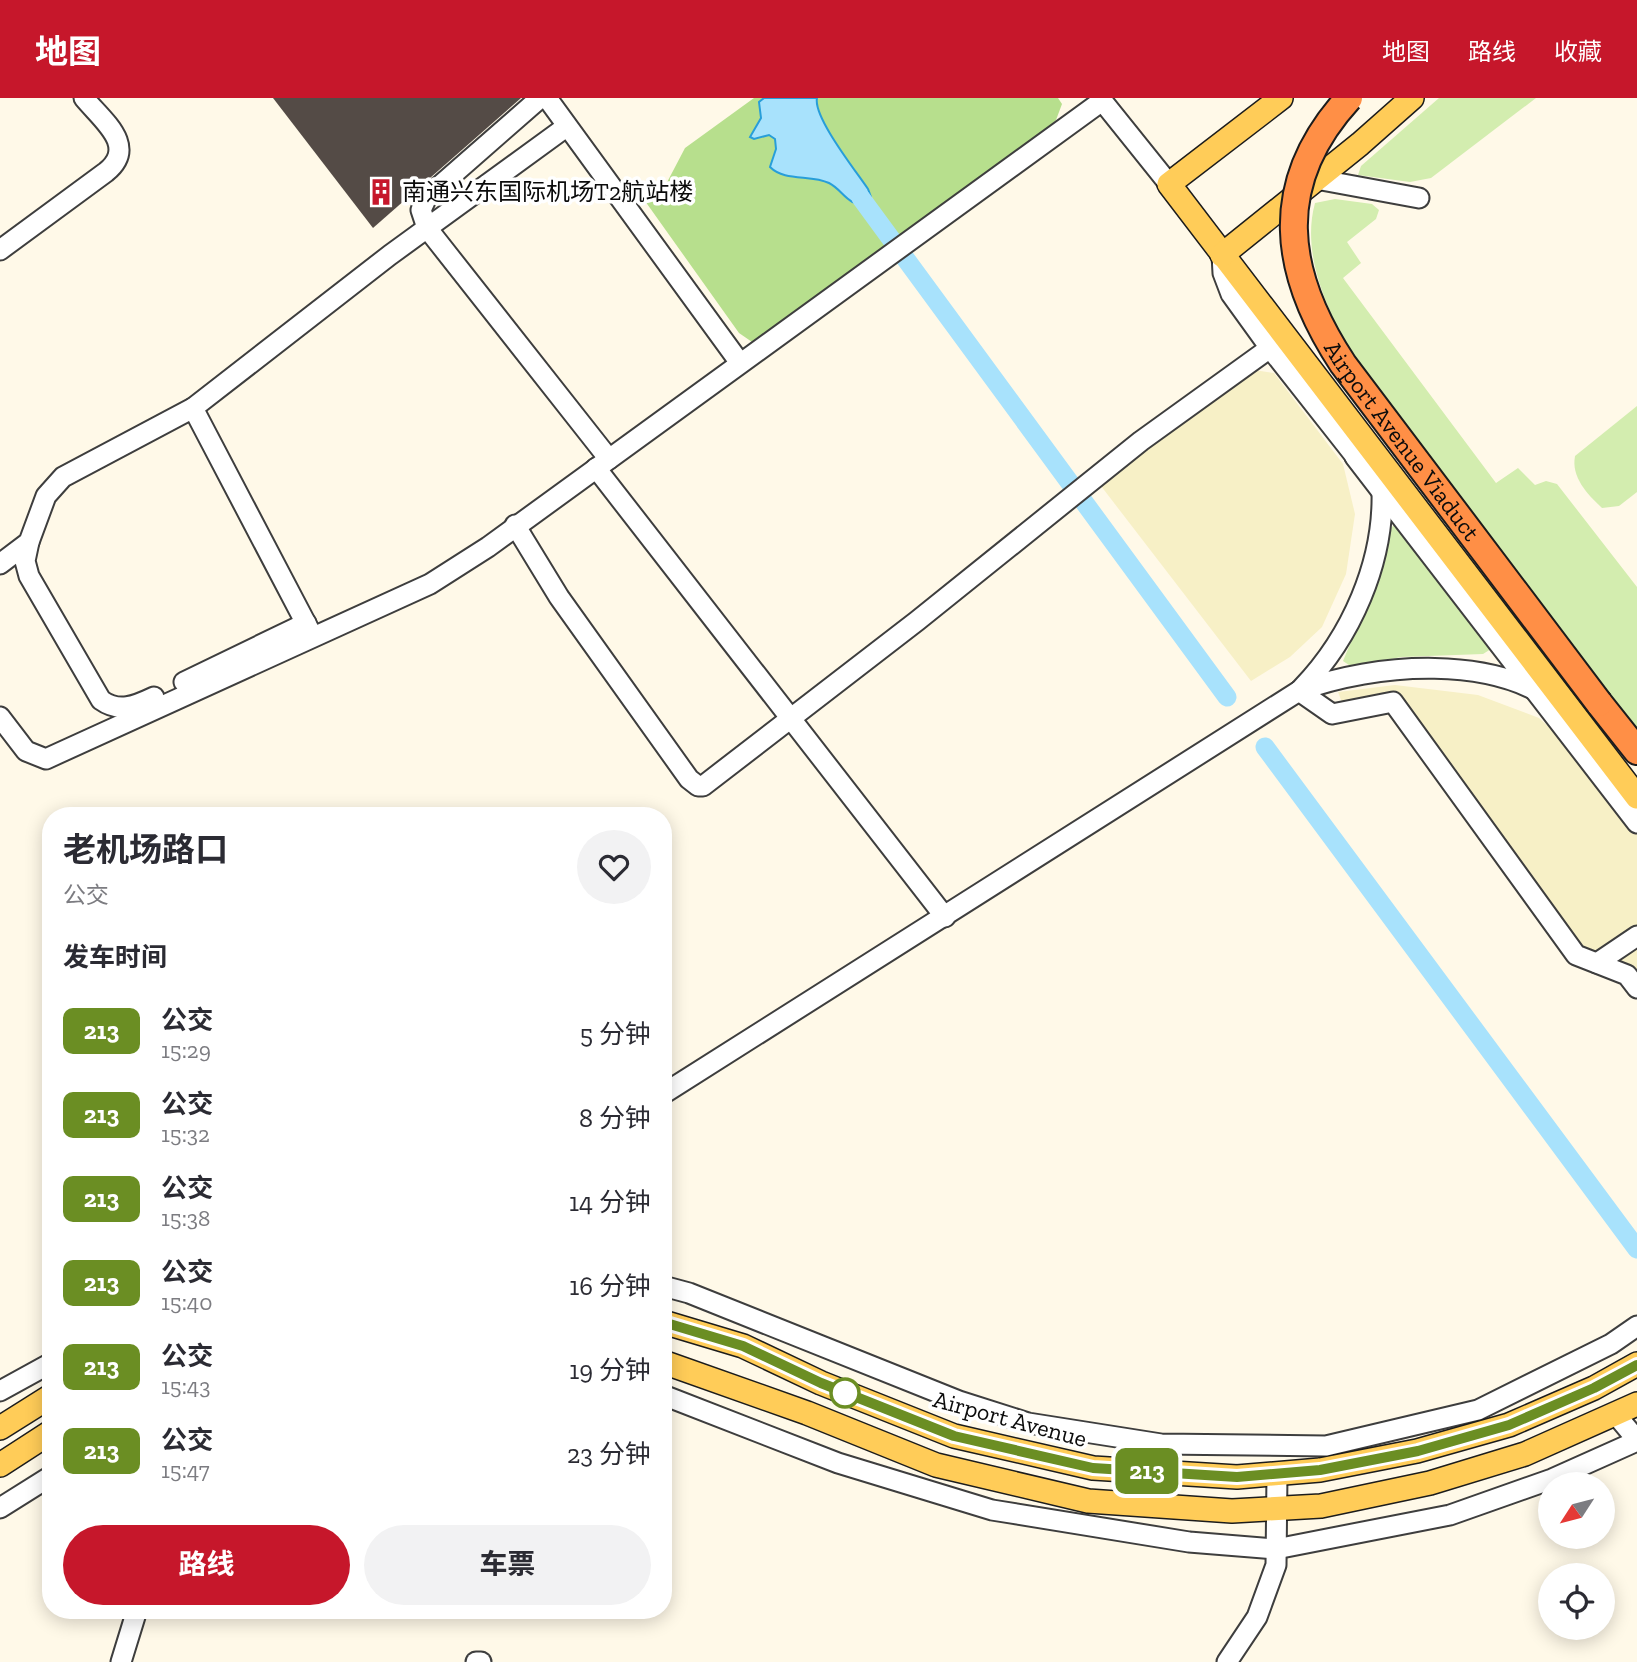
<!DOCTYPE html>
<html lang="zh">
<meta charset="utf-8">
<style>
body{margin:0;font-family:"Zilla Slab","Noto Sans SC",serif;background:#f2f2f3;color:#2b2b33;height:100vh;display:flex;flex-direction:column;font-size:26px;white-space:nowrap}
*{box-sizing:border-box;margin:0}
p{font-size:23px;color:#7c7c81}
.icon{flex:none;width:38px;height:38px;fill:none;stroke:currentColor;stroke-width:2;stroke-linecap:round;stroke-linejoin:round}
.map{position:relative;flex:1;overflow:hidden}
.panel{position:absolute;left:42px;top:709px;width:630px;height:812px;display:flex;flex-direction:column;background:#fff;border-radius:28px;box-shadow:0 4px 18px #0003}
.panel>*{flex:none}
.badge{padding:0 14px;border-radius:10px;font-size:24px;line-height:46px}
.needle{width:46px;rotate:234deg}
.fabs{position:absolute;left:1538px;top:1374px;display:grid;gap:14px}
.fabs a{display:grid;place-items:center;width:77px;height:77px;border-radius:50%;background:#fff;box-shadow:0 4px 18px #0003;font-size:35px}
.map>.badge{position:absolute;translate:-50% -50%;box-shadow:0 0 0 4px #fff}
h2{padding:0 21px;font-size:26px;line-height:63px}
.round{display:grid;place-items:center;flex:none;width:74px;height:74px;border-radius:37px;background:#f2f2f3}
.overview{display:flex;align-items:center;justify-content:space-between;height:119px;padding:0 21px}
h1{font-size:33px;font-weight:700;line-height:52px}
.action{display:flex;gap:14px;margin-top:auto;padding:14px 21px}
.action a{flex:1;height:80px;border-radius:42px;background:#c6172b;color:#fff;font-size:28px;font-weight:700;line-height:80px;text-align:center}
.action a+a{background:#f2f2f3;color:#2b2b33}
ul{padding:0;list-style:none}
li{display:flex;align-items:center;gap:21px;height:84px;padding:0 21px}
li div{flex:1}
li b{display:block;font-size:26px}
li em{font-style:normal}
li .badge{min-width:77px;font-weight:700;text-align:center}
header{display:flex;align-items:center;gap:42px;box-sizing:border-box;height:98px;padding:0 35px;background:#c6172b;color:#fff}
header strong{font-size:33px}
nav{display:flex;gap:38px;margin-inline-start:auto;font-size:24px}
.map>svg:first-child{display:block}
.farmland{fill:#f7f0c6}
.green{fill:#d3edaf}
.forest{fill:#b7df8d}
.water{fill:#a8e2fc;stroke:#289ed9;stroke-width:2}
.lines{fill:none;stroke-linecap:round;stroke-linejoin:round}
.canal{stroke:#a8e2fc;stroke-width:19}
.building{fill:#544b46}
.minor-casing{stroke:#3e3e3e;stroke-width:23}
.major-casing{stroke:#1c1c1c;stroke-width:26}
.highway-casing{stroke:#1c1c1c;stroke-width:30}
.minor{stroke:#fff;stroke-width:19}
.major{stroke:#ffcc58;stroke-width:23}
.highway{stroke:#ff8f46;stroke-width:26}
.highway-bridge-casing{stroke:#1c1c1c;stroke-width:30;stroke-linecap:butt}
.highway-bridge{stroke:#ff8f46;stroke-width:26}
.line-casing{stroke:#fff;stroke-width:16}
.line{stroke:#6b8e23;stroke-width:10}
.stop-dot{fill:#fff;stroke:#6b8e23;stroke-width:3.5}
.labels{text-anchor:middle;stroke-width:7;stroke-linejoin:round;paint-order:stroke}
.poi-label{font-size:24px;fill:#0b0b0b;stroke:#fff;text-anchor:start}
.street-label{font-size:24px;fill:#0b0b0b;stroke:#fff}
</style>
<header>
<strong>地图</strong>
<nav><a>地图</a><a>路线</a><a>收藏</a></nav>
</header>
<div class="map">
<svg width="1637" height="1564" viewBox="0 0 1637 1564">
<rect width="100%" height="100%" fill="#fff9e8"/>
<g class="farmland">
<path d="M1254,272L1274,275L1343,366L1355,416L1346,476L1322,529L1290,559L1251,583L1101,388L1230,283Z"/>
<path d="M1395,587L1478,597L1539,620L1563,642L1637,736V879L1584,852L1397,601L1343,607L1338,594Z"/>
</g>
<g class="green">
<path d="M1439,0H1536L1431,80L1410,84L1358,77L1361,68Z"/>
<path d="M1335,101L1372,106L1379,112L1376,121L1347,144L1361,165L1343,180L1496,385L1518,370L1535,387L1546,383L1557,386L1637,489V638L1350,254C1327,210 1301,156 1315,105Z"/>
<path d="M1637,308V394L1619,408L1602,410C1587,396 1571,379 1575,358Z"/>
<path d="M1394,427L1491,551L1483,556L1401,559L1352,569L1343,563L1373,491L1389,432Z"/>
</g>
<path class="forest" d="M754,0H1058L1062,6L1056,22L1026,52L755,246L739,235L645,103L663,92L685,50Z"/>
<path class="water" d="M764,0H817C813,19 856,73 868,91L871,99L866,106C848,109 843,92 829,85C811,76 785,84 770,69L776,51L775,41L769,37L754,41L750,39L761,20L759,4Z"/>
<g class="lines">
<g class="canal">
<path d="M861,100L1227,599"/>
<path d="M1265,649L1637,1151"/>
</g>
</g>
<path class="building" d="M273,0H521L373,130Z"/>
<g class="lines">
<defs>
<g id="minor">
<path d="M540,0L427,99L421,112L427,130L609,361"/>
<path d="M547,0L740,265"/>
<path d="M1100,0L1169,86"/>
<path d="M1316,81L1419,100"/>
<path d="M0,152L106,74C138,48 103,23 84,0"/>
<path d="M1222,157L1223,175L1231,196L1270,250L1363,368"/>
<path d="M193,310L312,537"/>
<path d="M1355,359L1637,725"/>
<path d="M596,370L945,819"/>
<path d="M515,427L559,499L689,681L698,688H703L917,523L1141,343L1270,250"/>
<path d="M29,444L25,463L29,478L101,602C119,615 135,608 154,599"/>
<path d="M0,466L29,444L46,398L63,379L193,310L390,157L566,29"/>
<path d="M184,584L306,525"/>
<path d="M1302,590C1351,539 1384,465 1382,393"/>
<path d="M1299,593L1332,616L1393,604L1576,857L1627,877L1637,890"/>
<path d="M0,619L26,653L46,661L430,486L488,449L1102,3"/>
<path d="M1597,865L1637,838"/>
<path d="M663,996L1299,593C1375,565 1497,555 1562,610"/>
<path d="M663,1188L689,1195L959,1303L1028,1325L1161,1346L1326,1348L1478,1312L1611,1246L1637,1228"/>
<path d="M0,1293L51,1265"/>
<path d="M663,1297L838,1365L992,1412L1189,1444L1276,1451L1450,1417L1552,1381L1637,1343"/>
<path d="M1617,1318L1637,1342"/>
<path d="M0,1410L51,1378"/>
<path d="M121,1564L137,1512"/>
<path d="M476,1564H481"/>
<path d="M1227,1564L1257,1519L1276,1467L1277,1376"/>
</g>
<g id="major">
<path d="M1281,0L1169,86L1637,699"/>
<path d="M1222,157L1360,46L1412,0"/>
<path d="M663,1224L743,1248L821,1285L954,1338L1093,1370L1237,1379L1320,1372L1417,1353L1509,1327L1594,1290L1637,1266"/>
<path d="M663,1264L807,1315L936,1367L1088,1403L1232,1413L1321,1408L1430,1385L1525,1356L1637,1306"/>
<path d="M0,1330L51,1298"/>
<path d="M0,1367L51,1334"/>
</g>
<path id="highway" d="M1599,605L1637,653"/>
</defs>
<use href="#minor" class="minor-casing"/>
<use href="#major" class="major-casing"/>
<use href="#highway" class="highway-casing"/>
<use href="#minor" class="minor"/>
<use href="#major" class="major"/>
<use href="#highway" class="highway"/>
<defs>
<g id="highway-bridge">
<path id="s1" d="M1349,0C1270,86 1283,175 1343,266L1599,605"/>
</g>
</defs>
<use href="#highway-bridge" class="highway-bridge-casing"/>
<use href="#highway-bridge" class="highway-bridge"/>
</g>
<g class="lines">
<defs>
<path id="line" d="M663,1224L743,1248L821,1285L954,1338L1093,1370L1237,1379L1320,1372L1418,1353L1509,1327L1594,1290L1637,1267"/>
</defs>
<use href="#line" class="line-casing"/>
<use href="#line" class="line"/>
</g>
<defs>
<symbol id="building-bare" viewBox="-9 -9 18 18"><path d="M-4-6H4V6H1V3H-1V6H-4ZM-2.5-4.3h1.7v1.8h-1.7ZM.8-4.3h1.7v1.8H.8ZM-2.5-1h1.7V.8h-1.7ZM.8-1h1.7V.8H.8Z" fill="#c6172b" stroke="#fff" stroke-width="2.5" paint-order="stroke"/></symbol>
</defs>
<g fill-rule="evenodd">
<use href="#building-bare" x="362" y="75" width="38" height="38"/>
</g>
<circle class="stop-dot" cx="845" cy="1295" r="14"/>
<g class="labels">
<g class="poi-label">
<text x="402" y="102">南通兴东国际机场T2航站楼</text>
</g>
<g class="street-label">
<text dy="8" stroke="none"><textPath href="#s1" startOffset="388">Airport Avenue Viaduct</textPath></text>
<text transform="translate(1010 1321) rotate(15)" y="8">Airport Avenue</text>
</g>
</g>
</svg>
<div class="fabs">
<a><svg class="needle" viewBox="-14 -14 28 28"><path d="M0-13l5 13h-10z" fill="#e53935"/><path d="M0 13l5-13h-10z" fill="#7c7c81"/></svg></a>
<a><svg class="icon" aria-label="locate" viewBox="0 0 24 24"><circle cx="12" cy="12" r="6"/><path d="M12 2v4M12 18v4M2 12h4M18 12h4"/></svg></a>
</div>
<b class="badge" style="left:1147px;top:1373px;background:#6b8e23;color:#fff">213</b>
<section class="panel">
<div class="overview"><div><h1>老机场路口</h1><p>公交</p></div><a class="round"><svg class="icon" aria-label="heart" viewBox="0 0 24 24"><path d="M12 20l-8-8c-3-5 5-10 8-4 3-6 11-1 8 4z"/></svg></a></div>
<h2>发车时间</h2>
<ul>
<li><span class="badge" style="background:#6b8e23;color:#fff">213</span><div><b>公交</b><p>15:29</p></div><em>5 分钟</em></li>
<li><span class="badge" style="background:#6b8e23;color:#fff">213</span><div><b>公交</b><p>15:32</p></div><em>8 分钟</em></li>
<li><span class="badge" style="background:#6b8e23;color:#fff">213</span><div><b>公交</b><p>15:38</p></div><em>14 分钟</em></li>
<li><span class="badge" style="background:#6b8e23;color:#fff">213</span><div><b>公交</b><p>15:40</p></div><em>16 分钟</em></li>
<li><span class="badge" style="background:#6b8e23;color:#fff">213</span><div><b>公交</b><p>15:43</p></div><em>19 分钟</em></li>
<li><span class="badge" style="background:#6b8e23;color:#fff">213</span><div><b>公交</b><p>15:47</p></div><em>23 分钟</em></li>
</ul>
<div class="action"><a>路线</a><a>车票</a></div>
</section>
</div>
